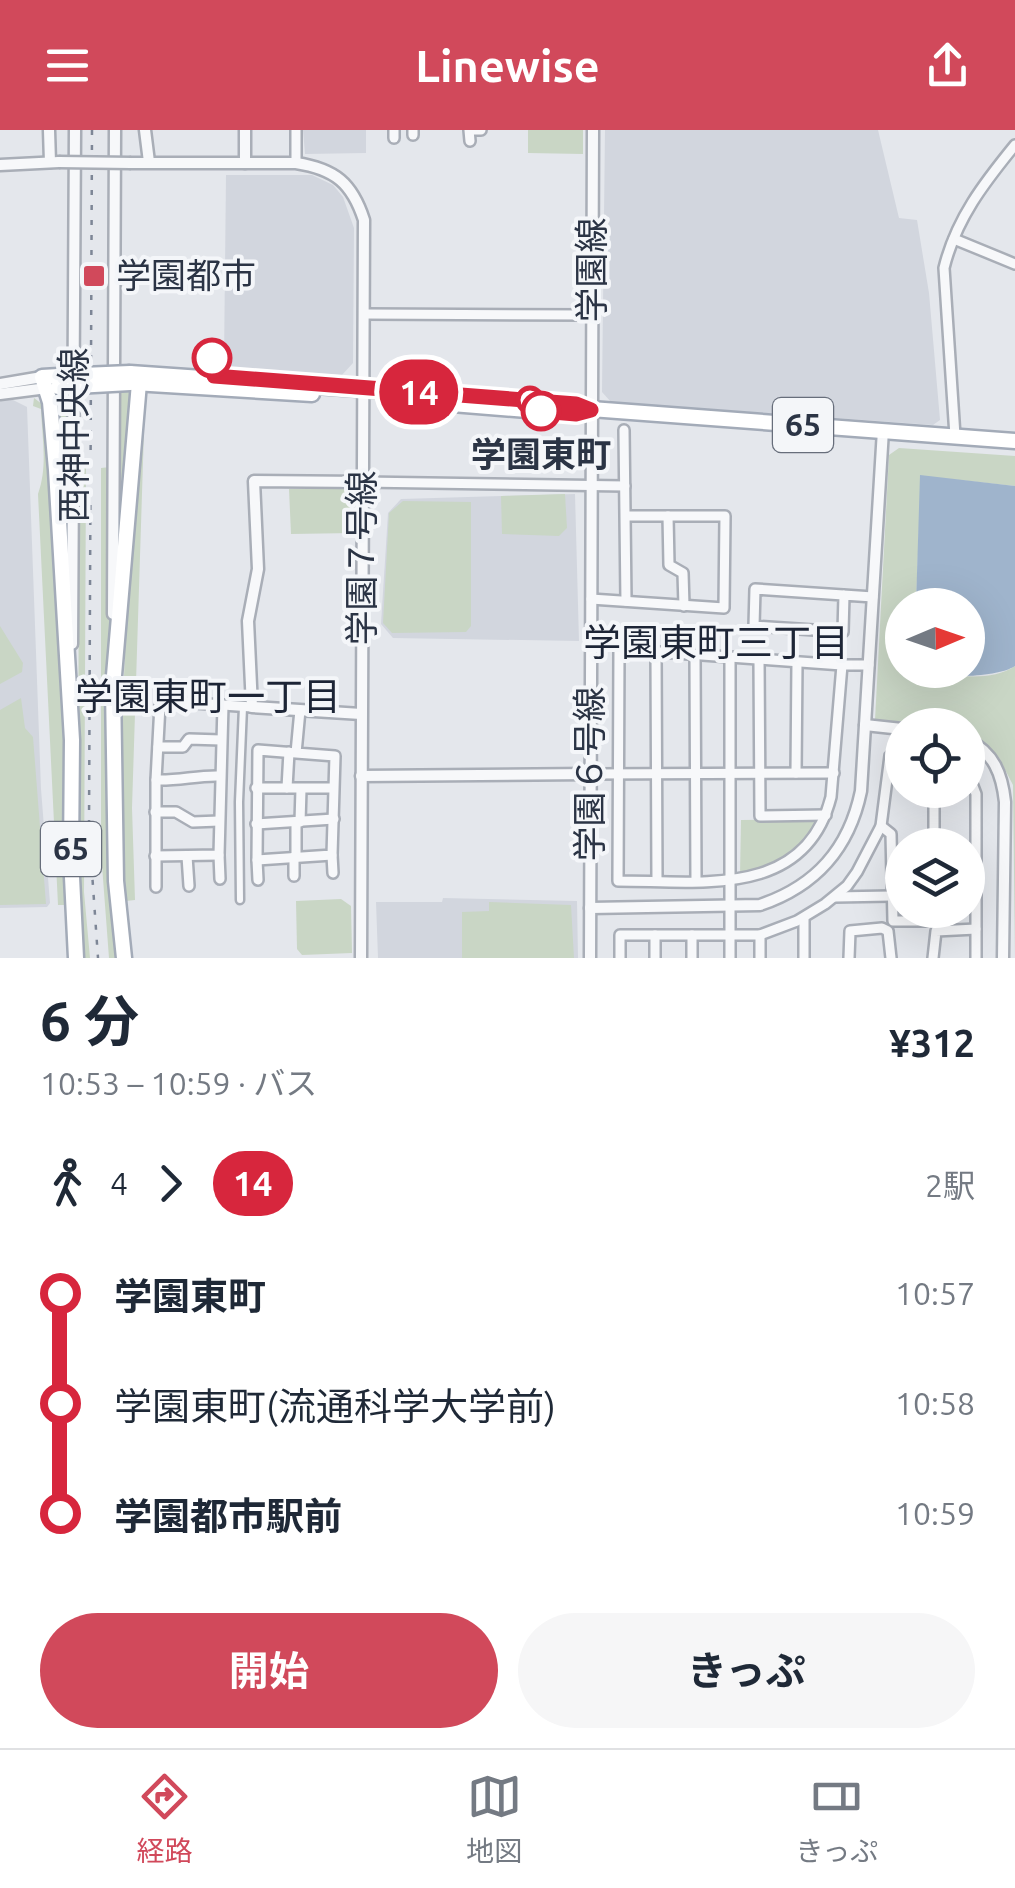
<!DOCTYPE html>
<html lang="ja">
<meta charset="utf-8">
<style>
body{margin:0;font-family:Ubuntu,"Noto Sans JP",sans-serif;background:#f6f6f7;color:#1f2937;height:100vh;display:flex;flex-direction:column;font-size:38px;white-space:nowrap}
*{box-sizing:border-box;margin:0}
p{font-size:32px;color:#747a83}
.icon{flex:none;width:55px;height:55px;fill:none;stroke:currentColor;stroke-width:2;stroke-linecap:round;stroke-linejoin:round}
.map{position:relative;height:828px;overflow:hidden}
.details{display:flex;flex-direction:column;background:#fff;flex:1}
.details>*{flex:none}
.badge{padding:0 20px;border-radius:32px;font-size:35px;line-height:65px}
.needle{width:65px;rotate:88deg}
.buttons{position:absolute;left:885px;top:458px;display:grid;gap:20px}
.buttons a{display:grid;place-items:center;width:100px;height:100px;border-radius:50%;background:#fff;box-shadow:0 10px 40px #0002;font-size:50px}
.map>.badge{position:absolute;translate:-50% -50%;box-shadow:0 0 0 5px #fff}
.legs{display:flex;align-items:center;gap:15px;height:110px;padding:0 40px;font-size:32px}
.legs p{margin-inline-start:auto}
.head{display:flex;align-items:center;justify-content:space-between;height:170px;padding:0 40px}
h1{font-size:55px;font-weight:700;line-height:75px}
.cta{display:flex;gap:20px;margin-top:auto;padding:20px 40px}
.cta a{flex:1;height:115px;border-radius:60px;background:#d1495b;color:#fff;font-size:40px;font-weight:700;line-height:115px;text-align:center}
.cta a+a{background:#f6f6f7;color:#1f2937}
ul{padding:0 40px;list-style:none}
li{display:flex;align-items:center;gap:35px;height:110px;font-size:38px}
li i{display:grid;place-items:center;width:15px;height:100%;margin:0 12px;background:currentColor}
li i::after{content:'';width:25px;height:25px;margin:-12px;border:8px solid;border-radius:50%;background:#fff}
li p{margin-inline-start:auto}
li:first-child i{background:linear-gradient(#0000 50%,currentColor 0)}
li:last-child i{background:linear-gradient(currentColor 50%,#0000 0)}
header{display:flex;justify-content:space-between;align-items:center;height:130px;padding:0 40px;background:#d1495b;color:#fff;font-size:45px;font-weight:700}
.tab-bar{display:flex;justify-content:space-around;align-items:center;height:140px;border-top:2px solid #e0e1e3;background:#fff;font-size:28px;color:#747a83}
.tab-bar a{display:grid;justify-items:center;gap:5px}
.tab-bar .selected{color:#d1495b}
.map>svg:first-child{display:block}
.built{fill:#d2d6de}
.green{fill:#c9d6c5}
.water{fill:#9fb4cc}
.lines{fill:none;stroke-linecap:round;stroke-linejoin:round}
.pedestrian-casing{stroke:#a9aeb7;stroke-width:11}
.minor-casing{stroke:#a9aeb7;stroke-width:14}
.tertiary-casing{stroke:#a9aeb7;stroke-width:15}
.primary-casing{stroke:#a3abb8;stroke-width:19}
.pedestrian{stroke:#f7f8fa;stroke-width:6}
.minor{stroke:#f7f8fa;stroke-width:9}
.tertiary{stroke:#f7f8fa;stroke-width:10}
.primary{stroke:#fff;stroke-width:14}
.rail{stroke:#7d8696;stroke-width:2.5;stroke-dasharray:5 10;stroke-linecap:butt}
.tertiary-bridge-casing{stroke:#a9aeb7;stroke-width:15;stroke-linecap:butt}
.primary-bridge-casing{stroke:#a3abb8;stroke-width:19;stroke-linecap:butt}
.tertiary-bridge{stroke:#f7f8fa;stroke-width:10}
.primary-bridge{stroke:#fff;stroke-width:14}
.line-1-casing{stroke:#fff;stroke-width:22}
.line-1{stroke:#d7263d;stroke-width:15}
.poi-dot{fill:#d1495b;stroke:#f4f6f9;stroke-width:4}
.stop-1-dot{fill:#fff;stroke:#d7263d;stroke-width:5}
.labels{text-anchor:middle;stroke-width:8;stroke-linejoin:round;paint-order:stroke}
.shield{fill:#f4f6f9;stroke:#676e7b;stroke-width:2.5}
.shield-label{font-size:32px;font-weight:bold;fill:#2b3445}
.street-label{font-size:35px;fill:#2b3445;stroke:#f4f6f9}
.poi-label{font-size:35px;fill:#2b3445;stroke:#f4f6f9;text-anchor:start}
.stop-label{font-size:35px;font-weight:bold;fill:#2b3445;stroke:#f4f6f9}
.neighbourhood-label{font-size:38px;fill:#1d2536;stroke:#f4f6f9}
</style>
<header><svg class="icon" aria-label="menu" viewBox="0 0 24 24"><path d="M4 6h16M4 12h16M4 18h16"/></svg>Linewise<svg class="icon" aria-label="share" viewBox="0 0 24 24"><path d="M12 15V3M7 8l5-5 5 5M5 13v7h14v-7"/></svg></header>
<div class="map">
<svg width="1015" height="828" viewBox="0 0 1015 828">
<rect width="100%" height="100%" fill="#e4e7ec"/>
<g class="built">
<path d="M303,0H366V23L305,24Z"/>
<path d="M605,0H878L899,88L917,90L929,163L940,290L933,295L611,272L602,262Z"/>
<path d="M226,45H312L333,55L343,67L354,98L353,233L342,245L231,239L224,231Z"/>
<path d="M11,269L27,277L41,659L50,773L47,777L0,778V271Z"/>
<path d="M575,364L579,511L393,508L381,494L388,383L401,369Z"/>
<path d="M443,768L577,771L578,828H378L376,772H442Z"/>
</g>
<g class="green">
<path d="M528,0H583V24L528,23Z"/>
<path d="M120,261H130L131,267L123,384H120Z"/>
<path d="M59,264H70L67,381L62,373L56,279Z"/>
<path d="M34,268L46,277L65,559L66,775H58L38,364C48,336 42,308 41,279L33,276Z"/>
<path d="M141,269H145L132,678L135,770L126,771L120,650L128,443Z"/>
<path d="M899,318L1015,326V356L921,346L916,475H902V540C936,540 984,557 1015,536V828L1013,655L999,628L988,615L968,602V595L875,590L889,325Z"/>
<path d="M79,337H86L84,762L90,828H82L78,758Z"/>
<path d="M110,337L109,723L120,828H109L101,722V338Z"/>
<path d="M289,359H353L354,403L291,404Z"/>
<path d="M565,364L567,398L559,406L502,404L501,366Z"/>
<path d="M403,371L471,372V496L466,502L392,503L383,493L389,383Z"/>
<path d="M0,496L23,533L22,542L0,554Z"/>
<path d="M21,568L25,598L33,607L46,774L0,775V580Z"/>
<path d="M819,689C800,724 776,734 740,745L741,690Z"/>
<path d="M341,769L351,776L352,823L302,825L297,819L296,771Z"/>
<path d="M489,772L571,775L574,828H462V782L489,781Z"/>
</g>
<path class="water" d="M920,345L1015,356V536C997,548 939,549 919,540H968V475H916Z"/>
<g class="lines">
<defs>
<path id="pedestrian" d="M240,770L239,672L243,577"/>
<g id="minor">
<path d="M296,0V33"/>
<path d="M394,0V8"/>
<path d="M413,0V5"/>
<path d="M470,11L469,0H481"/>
<path d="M954,109L1015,134"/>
<path d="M365,184L592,185"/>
<path d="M624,300L626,471"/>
<path d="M955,306L944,138C956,89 984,53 1015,15"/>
<path d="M363,352L625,356"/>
<path d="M668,386L669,435L683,443L684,476"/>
<path d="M844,465L843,502L754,496L755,459L873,467"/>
<path d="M591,469L724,478L725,386H626"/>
<path d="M619,519L842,535L831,667C805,769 700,751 618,751Z"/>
<path d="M656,522L657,751"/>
<path d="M695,525L696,751"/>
<path d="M759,529L760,686L826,685"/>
<path d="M842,535H869"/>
<path d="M158,617H183L189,609L221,610"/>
<path d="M296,623L335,626L332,725L257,730L258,620L296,623L300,580"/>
<path d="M796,643L797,532"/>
<path d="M968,643L976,664V828"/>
<path d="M590,644L834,643"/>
<path d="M156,650C179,651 198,645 220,646"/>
<path d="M256,658H333"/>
<path d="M287,658L289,622"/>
<path d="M155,682H176L193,692L219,691"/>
<path d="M296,692V727"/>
<path d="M300,692L301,659"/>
<path d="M256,694L334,689"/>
<path d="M881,696L891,704L893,791H926L933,780"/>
<path d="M934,715V660"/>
<path d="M219,725L220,749"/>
<path d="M332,725L333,743"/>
<path d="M155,726L219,725L223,575"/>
<path d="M187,726L189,756"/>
<path d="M294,727V746"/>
<path d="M257,730L258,750"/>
<path d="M156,757V650L160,575L165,571L252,577"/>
<path d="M835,767L891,766"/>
<path d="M655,805V828"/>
<path d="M692,805V828"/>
<path d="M620,828V805H760L797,791L825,774L847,756L857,742L881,696L890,626L902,627"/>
<path d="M730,828V527"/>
<path d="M760,828V805"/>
<path d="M804,828V788"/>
<path d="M849,828L850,801L882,798L888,801L891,828"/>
<path d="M933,828L936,801L976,799"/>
</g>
<g id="tertiary">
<path d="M49,0L50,32"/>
<path d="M145,0L149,32"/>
<path d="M245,0V33"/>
<path d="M131,33H296C335,39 352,53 364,90L361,828"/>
<path d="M0,35L59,32"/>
<path d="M0,254L42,247"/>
<path d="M0,264L47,258"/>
<path d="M113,484L115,0"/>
<path d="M72,514L75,0"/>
<path d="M361,584L252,577L248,491L258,439L254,351L363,352"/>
<path d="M865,595L902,599"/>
<path d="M968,610C994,623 1002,644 1005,672L1003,828"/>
<path d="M361,646L590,644"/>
<path d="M590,778L760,775C816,756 849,719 861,661L883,300"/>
<path d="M590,828L593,0"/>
</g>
<g id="primary">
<path d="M130,243L576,274L591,279L1015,311"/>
<path d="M59,246L42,247L50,272L56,340L72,610L71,727L76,828"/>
<path d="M134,253L312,264"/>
<path d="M403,270L576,284L591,280"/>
<path d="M124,828L116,751L113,557L139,253"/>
</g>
</defs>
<use href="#pedestrian" class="pedestrian-casing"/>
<use href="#minor" class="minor-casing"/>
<use href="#tertiary" class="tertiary-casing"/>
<use href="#primary" class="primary-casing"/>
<use href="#pedestrian" class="pedestrian"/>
<use href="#minor" class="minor"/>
<use href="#tertiary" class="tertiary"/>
<use href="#primary" class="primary"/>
<path class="rail" d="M92,0L89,699L98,828"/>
<defs>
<path id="tertiary-bridge" d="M59,32L131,33"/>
<g id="primary-bridge">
<path d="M59,246L130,243"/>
<path d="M58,257L130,253"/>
</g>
</defs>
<use href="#tertiary-bridge" class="tertiary-bridge-casing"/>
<use href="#primary-bridge" class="primary-bridge-casing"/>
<use href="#tertiary-bridge" class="tertiary-bridge"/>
<use href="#primary-bridge" class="primary-bridge"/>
</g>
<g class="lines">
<defs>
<path id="line-1" d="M212,228L214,246L576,274L591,280L576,284L541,281"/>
</defs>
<use href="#line-1" class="line-1-casing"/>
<use href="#line-1" class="line-1"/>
</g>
<rect class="poi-dot" x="82" y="134" width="24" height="24" rx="5"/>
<g class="stop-1-dot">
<circle cx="212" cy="228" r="18"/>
<circle cx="530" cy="270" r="12"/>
<circle cx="541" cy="281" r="18"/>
</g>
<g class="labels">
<g class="shield">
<rect x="773" y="268" width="60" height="54" rx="8"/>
<rect x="41" y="692" width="60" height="54" rx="8"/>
</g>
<g class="shield-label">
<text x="803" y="306">65</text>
<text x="71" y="730">65</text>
</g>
<g class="street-label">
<text transform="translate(592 140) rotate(-90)" y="12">学園線</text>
<text transform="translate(74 305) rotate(-90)" y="12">西神中央線</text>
<text transform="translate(362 428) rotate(-90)" y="12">学園７号線</text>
<text transform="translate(590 644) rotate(-90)" y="12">学園６号線</text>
</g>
<g class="poi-label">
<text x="116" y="158">学園都市</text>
</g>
<g class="stop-label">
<text x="541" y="337">学園東町</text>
</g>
<g class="neighbourhood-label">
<text x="716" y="526">学園東町三丁目</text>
<text x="208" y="580">学園東町一丁目</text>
</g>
</g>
</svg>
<div class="buttons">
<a><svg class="needle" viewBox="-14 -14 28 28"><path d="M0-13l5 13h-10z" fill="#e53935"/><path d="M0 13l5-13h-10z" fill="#747a83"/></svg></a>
<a><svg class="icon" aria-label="locate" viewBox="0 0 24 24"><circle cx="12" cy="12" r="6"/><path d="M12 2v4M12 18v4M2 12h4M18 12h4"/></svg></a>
<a><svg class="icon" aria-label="layers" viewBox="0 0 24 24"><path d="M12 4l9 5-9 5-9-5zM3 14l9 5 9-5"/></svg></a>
</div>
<b class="badge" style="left:419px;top:262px;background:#d7263d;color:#fff">14</b>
</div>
<section class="details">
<div class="head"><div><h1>6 分</h1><p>10:53 – 10:59 · バス</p></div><b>¥312</b></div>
<div class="legs"><svg class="icon" aria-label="walk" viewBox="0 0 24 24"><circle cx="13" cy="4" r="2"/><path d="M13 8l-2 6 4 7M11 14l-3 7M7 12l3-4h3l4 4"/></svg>4<svg class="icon" aria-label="forward" viewBox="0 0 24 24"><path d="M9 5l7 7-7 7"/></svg><b class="badge" style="background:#d7263d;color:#fff">14</b><p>2駅</p></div>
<ul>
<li><i style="color:#d7263d"></i><b>学園東町</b><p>10:57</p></li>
<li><i style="color:#d7263d"></i><span>学園東町(流通科学大学前)</span><p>10:58</p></li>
<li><i style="color:#d7263d"></i><b>学園都市駅前</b><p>10:59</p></li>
</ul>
<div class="cta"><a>開始</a><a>きっぷ</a></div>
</section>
<nav class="tab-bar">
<a class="selected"><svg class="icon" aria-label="directions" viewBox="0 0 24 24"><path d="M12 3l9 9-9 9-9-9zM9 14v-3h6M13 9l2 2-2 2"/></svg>経路</a>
<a><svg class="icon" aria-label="map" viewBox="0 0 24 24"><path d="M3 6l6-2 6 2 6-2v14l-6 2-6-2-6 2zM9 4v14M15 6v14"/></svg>地図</a>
<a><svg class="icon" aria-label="tickets" viewBox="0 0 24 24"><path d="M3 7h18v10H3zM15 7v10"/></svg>きっぷ</a>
</nav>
